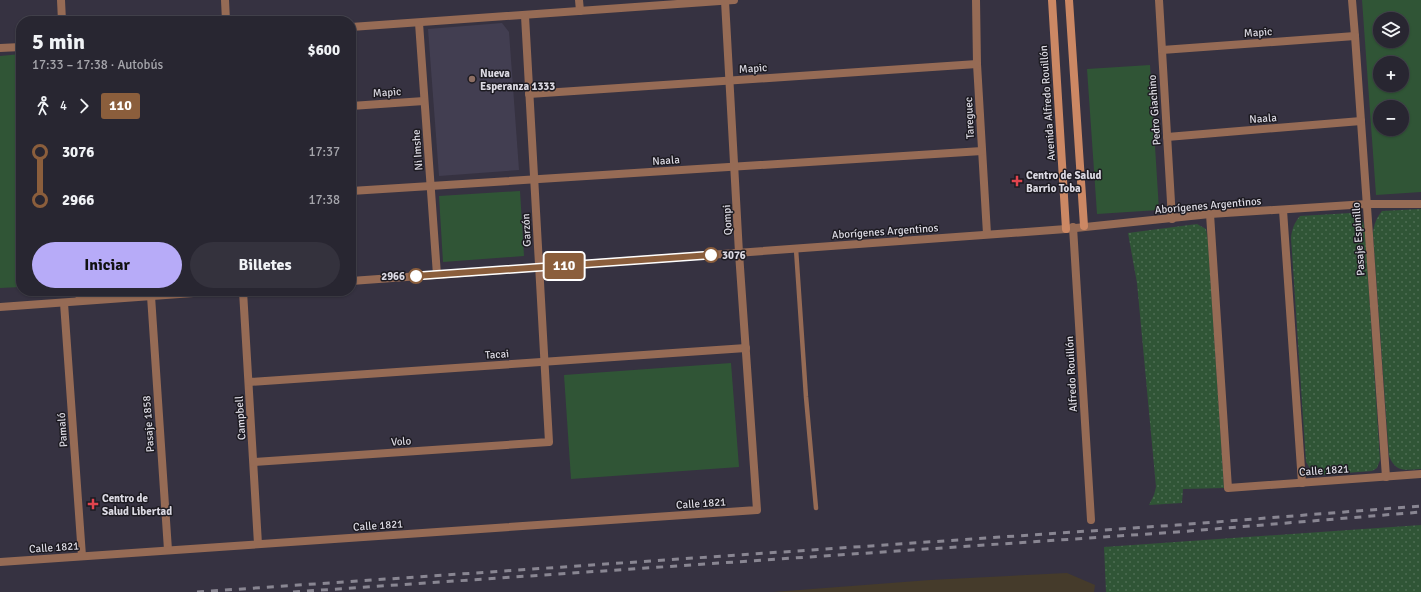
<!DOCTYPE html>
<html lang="es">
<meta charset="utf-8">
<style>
body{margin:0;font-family:Signika,sans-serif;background:#34323d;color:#f1f3f6;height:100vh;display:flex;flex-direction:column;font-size:15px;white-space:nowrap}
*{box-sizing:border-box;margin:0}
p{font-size:13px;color:#a5a5ab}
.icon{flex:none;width:22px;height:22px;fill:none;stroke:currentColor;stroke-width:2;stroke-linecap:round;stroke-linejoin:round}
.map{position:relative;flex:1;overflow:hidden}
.panel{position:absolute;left:16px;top:16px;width:340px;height:280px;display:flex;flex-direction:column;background:#282631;border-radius:16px;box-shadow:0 1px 3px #0004,0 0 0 1px #44434d}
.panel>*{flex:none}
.badge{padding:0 8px;border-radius:3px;font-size:14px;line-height:26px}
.buttons{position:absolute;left:1373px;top:12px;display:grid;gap:8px}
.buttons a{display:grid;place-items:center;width:36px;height:36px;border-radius:50%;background:#282631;box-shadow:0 1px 3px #0004,0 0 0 1px #44434d;font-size:20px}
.map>.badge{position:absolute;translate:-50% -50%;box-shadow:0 0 0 2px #fff}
.legs{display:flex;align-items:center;gap:6px;height:44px;padding:0 16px;font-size:13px}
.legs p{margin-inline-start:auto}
.summary{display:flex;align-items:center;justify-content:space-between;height:68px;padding:0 16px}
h1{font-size:22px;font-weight:800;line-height:30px}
.button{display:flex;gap:8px;margin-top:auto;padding:8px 16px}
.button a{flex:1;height:46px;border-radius:24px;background:#b7abf8;color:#111;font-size:16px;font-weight:800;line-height:46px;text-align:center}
.button a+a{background:#34323d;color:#f1f3f6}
ul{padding:0 16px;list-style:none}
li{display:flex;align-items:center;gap:14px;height:48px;font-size:15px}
li i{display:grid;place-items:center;width:6px;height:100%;margin:0 5px;background:currentColor}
li i::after{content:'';width:10px;height:10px;margin:-5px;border:3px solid;border-radius:50%;background:#282631}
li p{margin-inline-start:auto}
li:first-child i{background:linear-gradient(#0000 50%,currentColor 0)}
li:last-child i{background:linear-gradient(currentColor 50%,#0000 0)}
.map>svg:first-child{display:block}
.industrial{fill:#453b2b}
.built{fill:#423e51}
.grass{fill:url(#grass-dots)}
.park{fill:#305536;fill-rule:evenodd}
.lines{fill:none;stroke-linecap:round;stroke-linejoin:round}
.lane{stroke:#966b55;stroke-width:4.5}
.street{stroke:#966b55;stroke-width:8}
.secondary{stroke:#cc8864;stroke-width:8}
.rail{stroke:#898692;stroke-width:3;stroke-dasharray:7 7;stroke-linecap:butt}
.line-1-casing{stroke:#fff;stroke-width:9}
.line-1{stroke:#8b5e3c;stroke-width:6}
.education-dot{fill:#8d6e63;stroke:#1d1b22;stroke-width:1.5}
.health-dot{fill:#e0444e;stroke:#1d1b22;stroke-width:1.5}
.stop-1-dot{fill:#fff;stroke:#8b5e3c;stroke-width:2}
.labels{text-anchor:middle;stroke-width:3;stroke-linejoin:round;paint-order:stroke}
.street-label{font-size:11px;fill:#dcdae3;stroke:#1d1b22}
.poi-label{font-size:11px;font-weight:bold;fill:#dcdae3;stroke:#1d1b22;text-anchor:start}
.stop-label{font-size:11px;font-weight:bold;fill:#dcdae3;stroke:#1d1b22;text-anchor:start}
</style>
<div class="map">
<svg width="1421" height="592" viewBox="0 0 1421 592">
<defs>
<pattern id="grass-dots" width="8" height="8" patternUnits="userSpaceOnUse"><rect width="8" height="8" fill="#305536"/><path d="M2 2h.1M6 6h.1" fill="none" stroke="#4d6d53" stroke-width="1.8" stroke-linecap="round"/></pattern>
</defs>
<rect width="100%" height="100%" fill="#363241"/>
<path class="industrial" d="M1067,573L1095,585L1094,592H773L930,580Z"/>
<path class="built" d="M502,23L509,32L519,170L439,176L428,29Z"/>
<g class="grass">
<path d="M1421,209V469C1405,470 1396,473 1389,456L1373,233C1374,224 1376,219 1382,211Z"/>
<path d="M1351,213C1364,216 1363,221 1365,232L1380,460L1377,468L1372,471L1320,475L1313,473L1306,462L1291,238C1292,229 1294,223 1300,216Z"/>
<path d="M1197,224L1206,229L1208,241L1224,488L1183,489L1182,503L1149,505L1154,495L1156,487L1137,283L1128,233Z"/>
<path d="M1421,525V592H1106L1104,547Z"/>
</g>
<g class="park">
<path d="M1362,0H1421V192L1376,195ZM1380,19H1402V41H1380ZM1380,63H1402V85H1380ZM1380,107H1402V129H1380Z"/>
<path d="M21,54V287L0,288V56Z"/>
<path d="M1150,65L1159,210L1097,214L1087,69Z"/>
<path d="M520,191L524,256L443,262L439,196Z"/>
<path d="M731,363L739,467L571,479L564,375Z"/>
</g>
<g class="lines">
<path class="lane" d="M796,249L806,397L816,508"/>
<g class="street">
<path d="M61,0L62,21"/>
<path d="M225,0L226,21"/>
<path d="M579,0L580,11"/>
<path d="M976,0L977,64L987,234"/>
<path d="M1159,0L1172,219"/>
<path d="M1352,0L1355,36L1386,477"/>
<path d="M419,23L437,275"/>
<path d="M351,27L734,0"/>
<path d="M0,48L21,47"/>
<path d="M1162,50L1355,36"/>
<path d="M529,94L977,64"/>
<path d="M351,106L424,101"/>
<path d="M1167,137L1361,121"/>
<path d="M351,191L982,151"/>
<path d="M1283,210L1302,483"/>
<path d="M1210,214L1228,488L1421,474"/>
<path d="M1073,227L1091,520"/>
<path d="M351,281L1066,229L1210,214L1367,204H1421"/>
<path d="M79,291L80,301"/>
<path d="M243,291L258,544"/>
<path d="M151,296L168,550"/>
<path d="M64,303L82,556"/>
<path d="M0,307L221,291"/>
<path d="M249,382L746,348"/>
<path d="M254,462L549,442L525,16"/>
<path d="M0,562L757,510L739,253L725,1"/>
</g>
<g class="secondary">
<path d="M1052,0L1066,229"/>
<path d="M1069,0L1084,226"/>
</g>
<g class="rail">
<path d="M197,592L1177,525L1421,506"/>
<path d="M293,592L1177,532L1421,512"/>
</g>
</g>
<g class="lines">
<defs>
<path id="line-1" d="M416,276L711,255"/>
</defs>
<use href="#line-1" class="line-1-casing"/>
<use href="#line-1" class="line-1"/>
</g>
<circle class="education-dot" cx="472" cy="79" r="4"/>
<g class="health-dot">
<path d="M1015 175h4v4h4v4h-4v4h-4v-4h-4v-4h4z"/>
<path d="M91 498h4v4h4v4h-4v4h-4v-4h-4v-4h4z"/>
</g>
<g class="stop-1-dot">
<circle cx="711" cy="255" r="7"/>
<circle cx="416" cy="276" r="7"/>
</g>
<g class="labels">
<g class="street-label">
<text transform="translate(1258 32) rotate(-4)" y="4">Mapic</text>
<text transform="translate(753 68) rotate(-4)" y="4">Mapic</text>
<text transform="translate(387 92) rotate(-4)" y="4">Mapic</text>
<text transform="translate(1047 103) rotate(-94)" y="4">Avenida Alfredo Rouillón</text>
<text transform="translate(1154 110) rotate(-94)" y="4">Pedro Giachino</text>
<text transform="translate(969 118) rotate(-93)" y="4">Tareguec</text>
<text transform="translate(1263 118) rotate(-4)" y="4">Naala</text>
<text transform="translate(417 150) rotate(-94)" y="4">Ni Imshe</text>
<text transform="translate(666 160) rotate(-4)" y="4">Naala</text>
<text transform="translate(1208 205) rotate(-5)" y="4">Aborígenes Argentinos</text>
<text transform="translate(727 220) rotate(-93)" y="4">Qompi</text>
<text transform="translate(526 230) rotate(-93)" y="4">Garzón</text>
<text transform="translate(885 231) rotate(-4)" y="4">Aborígenes Argentinos</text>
<text transform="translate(1358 239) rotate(-94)" y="4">Pasaje Espinillo</text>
<text transform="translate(497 354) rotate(-4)" y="4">Tacai</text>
<text transform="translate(1071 374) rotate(-93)" y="4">Alfredo Rouillón</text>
<text transform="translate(240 418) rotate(-94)" y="4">Campbell</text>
<text transform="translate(148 424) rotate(-94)" y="4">Pasaje 1858</text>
<text transform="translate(62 430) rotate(-94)" y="4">Pamaló</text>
<text transform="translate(401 441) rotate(-4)" y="4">Volo</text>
<text transform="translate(1324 470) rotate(-4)" y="4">Calle 1821</text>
<text transform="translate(701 503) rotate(-4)" y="4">Calle 1821</text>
<text transform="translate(378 525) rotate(-4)" y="4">Calle 1821</text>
<text transform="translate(54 547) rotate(-4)" y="4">Calle 1821</text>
</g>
<g class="poi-label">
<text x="480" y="77">Nueva<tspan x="480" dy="13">Esperanza 1333</tspan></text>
<text x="1026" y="179">Centro de Salud<tspan x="1026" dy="13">Barrio Toba</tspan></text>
<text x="102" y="502">Centro de<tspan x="102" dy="13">Salud Libertad</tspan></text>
</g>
<g class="stop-label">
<text x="722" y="259">3076</text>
<text x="405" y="280" text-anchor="end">2966</text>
</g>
</g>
</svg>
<div class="buttons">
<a><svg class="icon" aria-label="layers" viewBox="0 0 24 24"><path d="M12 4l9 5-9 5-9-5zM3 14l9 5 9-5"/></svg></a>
<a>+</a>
<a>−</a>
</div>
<b class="badge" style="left:564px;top:266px;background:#8b5e3c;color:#fff">110</b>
<section class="panel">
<div class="summary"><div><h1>5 min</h1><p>17:33 – 17:38 · Autobús</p></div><b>$600</b></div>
<div class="legs"><svg class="icon" aria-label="walk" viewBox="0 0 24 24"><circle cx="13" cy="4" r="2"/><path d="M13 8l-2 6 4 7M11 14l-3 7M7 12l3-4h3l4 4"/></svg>4<svg class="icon" aria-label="forward" viewBox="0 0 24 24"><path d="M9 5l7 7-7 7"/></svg><b class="badge" style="background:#8b5e3c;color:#fff">110</b></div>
<ul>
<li><i style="color:#8b5e3c"></i><b>3076</b><p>17:37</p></li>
<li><i style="color:#8b5e3c"></i><b>2966</b><p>17:38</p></li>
</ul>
<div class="button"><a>Iniciar</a><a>Billetes</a></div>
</section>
</div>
